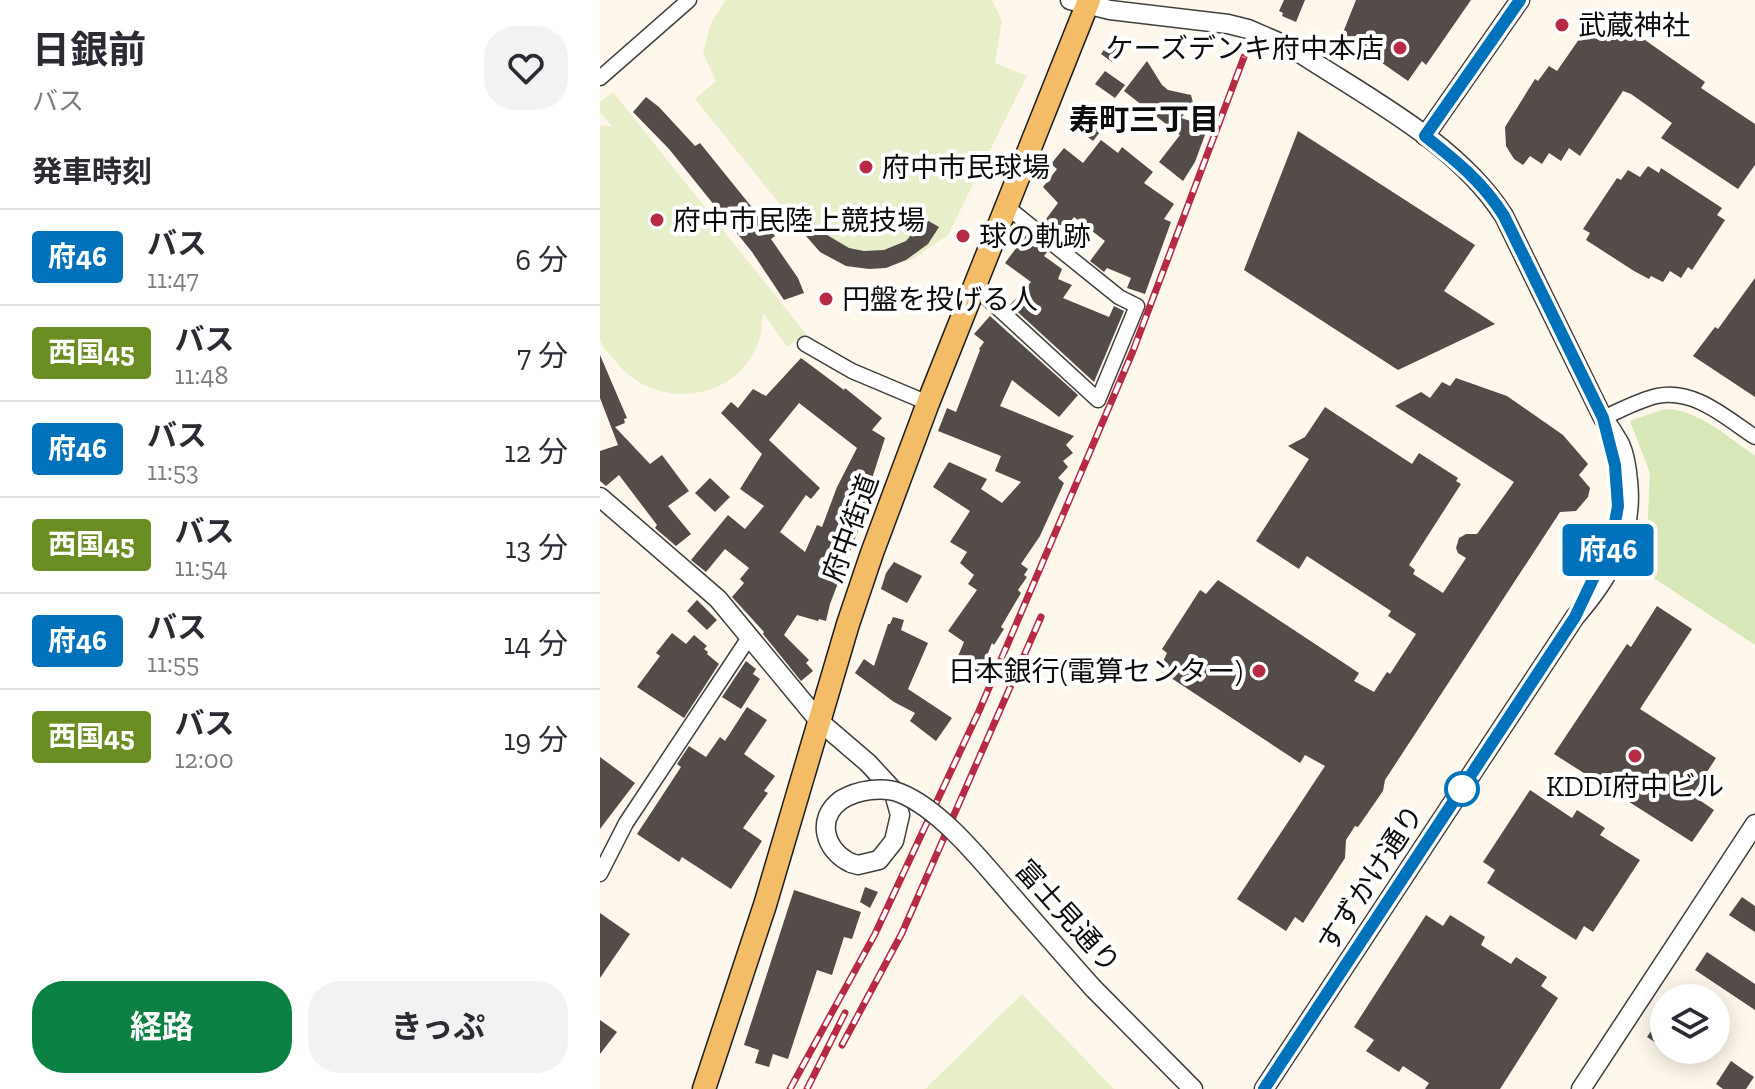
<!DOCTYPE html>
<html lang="ja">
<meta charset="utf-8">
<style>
body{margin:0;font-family:"Zilla Slab","Noto Sans JP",serif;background:#f2f2f3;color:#2b2b33;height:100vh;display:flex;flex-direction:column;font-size:30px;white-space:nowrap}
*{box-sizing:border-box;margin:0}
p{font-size:26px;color:#7c7c81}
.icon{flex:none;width:44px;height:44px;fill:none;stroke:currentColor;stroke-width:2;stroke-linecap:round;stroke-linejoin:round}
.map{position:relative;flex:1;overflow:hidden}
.drawer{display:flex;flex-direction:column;background:#fff;width:600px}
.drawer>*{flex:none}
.badge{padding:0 16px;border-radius:6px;font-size:28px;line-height:52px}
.fabs{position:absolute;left:1050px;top:984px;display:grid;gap:16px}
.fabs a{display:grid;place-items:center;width:80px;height:80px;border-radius:50%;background:#fff;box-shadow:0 4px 20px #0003;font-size:40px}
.map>.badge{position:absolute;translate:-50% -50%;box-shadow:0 0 0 4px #fff}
h2{padding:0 32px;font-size:30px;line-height:72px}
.round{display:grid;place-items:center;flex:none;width:84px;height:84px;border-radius:32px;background:#f2f2f3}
.head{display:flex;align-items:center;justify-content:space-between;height:136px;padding:0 32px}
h1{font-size:38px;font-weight:700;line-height:60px}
.primary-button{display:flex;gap:16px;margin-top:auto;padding:16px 32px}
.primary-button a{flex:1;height:92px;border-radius:32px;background:#0b8043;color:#fff;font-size:32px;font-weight:700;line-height:92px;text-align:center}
.primary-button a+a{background:#f2f2f3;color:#2b2b33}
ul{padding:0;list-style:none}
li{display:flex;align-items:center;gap:24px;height:96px;padding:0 32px;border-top:2px solid #e1e1e2}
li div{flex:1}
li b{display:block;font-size:30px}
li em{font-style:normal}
li .badge{min-width:88px;font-weight:700;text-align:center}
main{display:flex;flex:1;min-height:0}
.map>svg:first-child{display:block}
.green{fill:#d7e7b7}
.pitch{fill:#e7eec9}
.building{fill:#544c49;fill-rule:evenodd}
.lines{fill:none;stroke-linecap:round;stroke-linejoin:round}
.minor-casing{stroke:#3f3f3f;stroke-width:17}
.tertiary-casing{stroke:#3f3f3f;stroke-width:21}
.primary-casing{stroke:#1d1d1d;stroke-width:25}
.minor{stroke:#fff;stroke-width:14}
.tertiary{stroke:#fff;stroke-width:18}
.primary{stroke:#f3bd67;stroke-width:22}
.rail-casing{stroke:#b62a45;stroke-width:7}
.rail{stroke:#fff;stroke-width:4;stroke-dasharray:12;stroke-linecap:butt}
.tertiary-bridge-casing{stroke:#3f3f3f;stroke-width:21;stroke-linecap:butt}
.tertiary-bridge{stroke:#fff;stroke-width:18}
.line-casing{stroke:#fff;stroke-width:18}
.line{stroke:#0072bc;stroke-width:12}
.poi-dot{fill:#b62a45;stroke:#fff;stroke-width:3}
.stop-dot{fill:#fff;stroke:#0072bc;stroke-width:4}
.labels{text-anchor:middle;stroke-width:8;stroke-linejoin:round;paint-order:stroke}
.poi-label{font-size:28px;fill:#0c0c0c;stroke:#fff;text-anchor:start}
.street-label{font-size:28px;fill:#0c0c0c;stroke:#fff}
.neighbourhood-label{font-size:30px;font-weight:bold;fill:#0c0c0c;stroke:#fff}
</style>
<main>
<section class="drawer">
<div class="head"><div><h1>日銀前</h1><p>バス</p></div><a class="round"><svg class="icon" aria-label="heart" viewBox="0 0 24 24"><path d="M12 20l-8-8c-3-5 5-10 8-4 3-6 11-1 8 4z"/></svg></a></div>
<h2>発車時刻</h2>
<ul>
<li><span class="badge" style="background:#0072bc;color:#fff">府46</span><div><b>バス</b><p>11:47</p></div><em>6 分</em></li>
<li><span class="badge" style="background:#6b8e23;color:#fff">西国45</span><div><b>バス</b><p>11:48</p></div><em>7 分</em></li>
<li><span class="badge" style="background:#0072bc;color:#fff">府46</span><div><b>バス</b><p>11:53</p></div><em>12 分</em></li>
<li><span class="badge" style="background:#6b8e23;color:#fff">西国45</span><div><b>バス</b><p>11:54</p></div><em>13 分</em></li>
<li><span class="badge" style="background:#0072bc;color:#fff">府46</span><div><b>バス</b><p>11:55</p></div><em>14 分</em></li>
<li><span class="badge" style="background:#6b8e23;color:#fff">西国45</span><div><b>バス</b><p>12:00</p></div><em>19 分</em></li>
</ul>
<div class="primary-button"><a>経路</a><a>きっぷ</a></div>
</section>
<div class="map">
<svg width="1155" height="1089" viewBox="0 0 1155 1089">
<rect width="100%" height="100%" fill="#fef8ec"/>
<path class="green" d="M1065,409C1099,410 1128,437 1155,456V645L1034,565L1048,518L1050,473L1030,421Z"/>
<g class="pitch">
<path d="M126,0H392L402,21L395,63L427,76L348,235L313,259L282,268L223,252L204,234L95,99L116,81L103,53L111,23Z"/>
<path d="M13,92L206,334L187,347L163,313C162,325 162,336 156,348C132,403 55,409 18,364C13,357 2,348 0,340C0,326 0,300 0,285C0,232 0,178 0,125L13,127L0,112V102Z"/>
<path d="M422,994L514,1089H325Z"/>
</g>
<g class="building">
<path d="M684,0H705L696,22L682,16L683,13L679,11Z"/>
<path d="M756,0H871L826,65L822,61L808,81L742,35Z"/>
<path d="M1015,23L1022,24L1105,82L1101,88L1155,124V165L1138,189L1061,138L1072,123L1031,94L1023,91L980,156L969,148L961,161L949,153L942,164L930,156L923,165L914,159L906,146L905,127L935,79L938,81L949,66L957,71L984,32L996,39L1003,27Z"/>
<path d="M513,37L524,46L512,62L501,54Z"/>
<path d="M547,61L562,85L568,90L591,95L593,103L581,118L597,123L595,128L606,132L595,162L583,181L559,162L580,135L524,91Z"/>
<path d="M505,71L525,85L515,98L495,84Z"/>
<path d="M46,97L59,107L95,146L100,143L175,236L171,239L198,278L204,293L184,300L152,252L69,149L33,112Z"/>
<path d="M486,121L500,132L493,141L479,130Z"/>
<path d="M698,131L875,245L844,291L895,324L798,370L644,270Z"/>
<path d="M501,140L518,153L522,147L553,172L544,183L574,204L564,219L571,222L545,294L527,288L531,278L507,268L504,272L490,261L505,241L474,217L459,236L443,223L458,203L443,187L457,169L451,164L464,148L483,163Z"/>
<path d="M1048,166L1059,173L1061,168L1122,208L1117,215L1125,220L1092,270L1088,267L1081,278L1070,271L1063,282L1051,276L1049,279L1034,271L986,240L990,233L983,229L1017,178L1021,180L1028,170L1040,177Z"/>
<path d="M325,219L339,227L328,244L306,260L286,268L269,269L246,266L220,252L206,236L219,225L227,235L249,248L264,251L284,250L306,241Z"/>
<path d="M426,235L447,252L444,256L462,269L458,279L472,285L463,298L509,317L514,306L524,311L494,382L410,305L431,282L405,263Z"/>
<path d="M1155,278V397L1093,356L1115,327L1118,329Z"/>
<path d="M390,316L478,395L459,417L412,380L400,406L474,436L466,445L473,453L463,461L468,467L458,478L464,483L440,536L421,564L428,569L424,575L427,577L418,590L421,593L401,627L404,629L394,645L392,643L380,673L355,663L364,642L348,631L377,590L368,584L374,575L360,563L367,552L350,542L370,511L333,487L349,462L387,479L381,489L402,503L421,482L395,471L401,456L338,431L347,408L356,412L380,350L379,349L384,342L374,334Z"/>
<path d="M0,355L27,418L24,419L25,423L15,427L50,464L62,455L89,491L68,506L91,534L76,546L55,528L57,525L19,475L6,486L0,481V451L18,445L0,398Z"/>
<path d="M201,358L244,390L245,388L282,418L272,430L285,438L269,488L274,489L230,604L226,621L219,619L218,621L197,615L184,635L209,660L206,663L213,671L201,681L163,634L164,632L132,597L144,583L140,579L149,568L125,549L106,572L91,560L128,515L145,529L164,506L140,489L162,454L121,413L131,402L138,408L153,389L166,396ZM199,403L257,448L237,487L222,527L217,525L205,552L180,532L206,495L211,499L220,488L169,440Z"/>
<path d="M856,378L907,396L963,435L988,464L979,475L990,488L988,497L976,511L960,512L785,780L783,791L758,827L755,826L746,840L745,858L703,923L695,917L686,931L637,899L725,766L705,755L700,763L559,670L567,653L562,649L600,590L606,594L618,580L759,673L754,681L774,692L787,672L790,674L816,634L788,616L791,611L707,556L699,569L656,541L709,459L688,446L705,437L725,407L812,464L819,453L858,478L856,481L861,484L809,565L815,570L813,574L843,593L866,558L858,553L856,548L859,538L866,534H877L914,482L795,406L821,392L830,398L842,382L850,386Z"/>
<path d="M110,478L130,497L115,512L95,493Z"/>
<path d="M294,562L322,576L307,603L281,589L286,573Z"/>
<path d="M97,600L117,620L107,630L87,611Z"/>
<path d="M1057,606L1092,629L1040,709L1116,758L1092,795L1114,810L1092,842L954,754L1027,644L1031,647Z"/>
<path d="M293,617L304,620L301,630L328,643L308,689L352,718L336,741L310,721L315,713L294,702L255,673L264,659L274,666L288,624H290Z"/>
<path d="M72,633L86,644L94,635L107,646L104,649L108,652L107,654L119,664L84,718L37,687L60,656L56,653Z"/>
<path d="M146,661L156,669L153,674L160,679L141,709L122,697Z"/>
<path d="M147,707L167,720L144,754L175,776L164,791L168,793L143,828L162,841L131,889L82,857L79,862L37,834L81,767L77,764L89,746L106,757L120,737L125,741Z"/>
<path d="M0,757L35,783L0,829Z"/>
<path d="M930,790L972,818L977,810L1005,828L1000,835L1040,860L993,932L984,926L976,940L887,883L895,870L883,862Z"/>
<path d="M265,887L278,892L270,908L260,902Z"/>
<path d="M194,890L261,912L252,939L244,937L232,975L217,970L188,1059L173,1054L169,1067L155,1063L159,1050L144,1045Z"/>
<path d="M1142,897L1155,906V932L1129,915Z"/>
<path d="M0,913L30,934L0,978Z"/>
<path d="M826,915L843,926L850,915L885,937L881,945L911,964L916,957L947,977L941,986L958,998L900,1089H825L829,1083L803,1066L799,1072L766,1051L774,1040L754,1027Z"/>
<path d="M1107,952L1155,984V1010L1095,970Z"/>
<path d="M1064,1012V1048L1047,1037Z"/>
<path d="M0,1020L17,1032L0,1054Z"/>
<path d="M1131,1061L1154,1077L1146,1089H1123L1116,1084Z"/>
</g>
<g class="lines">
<defs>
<g id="minor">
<path d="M0,78L89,0"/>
<path d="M375,287L498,400L537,306L519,297L407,207"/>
<path d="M205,344L252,371L328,403"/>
<path d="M1003,418C1021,410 1039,400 1057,396C1094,388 1126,418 1155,437"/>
<path d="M0,874L26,823L150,636"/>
</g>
<g id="tertiary">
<path d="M470,0L510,10L628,24L648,29L692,48C764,96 857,142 904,216L1003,418C1009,426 1015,435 1020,444C1025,455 1027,469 1028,481C1034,536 1009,578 975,617L664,1089"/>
<path d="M825,136L920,0"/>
<path d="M0,497L118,599L219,721L268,763L293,790L300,815L294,841L279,860L258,865L251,863"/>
<path d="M493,988L593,1089"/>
<path d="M981,1089L1155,824"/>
</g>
<path id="primary" d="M104,1089L165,905L248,624L272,553L328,403L489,0"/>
</defs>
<use href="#minor" class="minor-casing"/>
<use href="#tertiary" class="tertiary-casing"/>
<use href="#primary" class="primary-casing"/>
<use href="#minor" class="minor"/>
<use href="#tertiary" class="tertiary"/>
<use href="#primary" class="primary"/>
<defs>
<g id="rail">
<path d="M242,1045L302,933L441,617"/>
<path d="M190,1089L275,934L379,711L533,351L644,57"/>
<path d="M207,1089L245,1013"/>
</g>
</defs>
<use href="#rail" class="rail-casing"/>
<use href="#rail" class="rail"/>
<defs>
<path id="tertiary-bridge" d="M251,863C225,851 215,819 241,800C257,790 283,786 300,793C342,810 383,863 412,896C439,927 466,958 493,988"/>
</defs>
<use href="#tertiary-bridge" class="tertiary-bridge-casing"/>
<use href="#tertiary-bridge" class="tertiary-bridge"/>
</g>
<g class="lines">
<defs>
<path id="line" d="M664,1089L975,617L1012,539L1018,506L1015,465L1003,418L904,216C883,182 855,160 825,136L920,0"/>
</defs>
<use href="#line" class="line-casing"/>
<use href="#line" class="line"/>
</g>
<g class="poi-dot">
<circle cx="962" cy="25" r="8"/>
<circle cx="800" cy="48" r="8"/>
<circle cx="266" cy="167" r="8"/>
<circle cx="57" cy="220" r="8"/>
<circle cx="363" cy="236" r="8"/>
<circle cx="226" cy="299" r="8"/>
<circle cx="659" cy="671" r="8"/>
<circle cx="1035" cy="756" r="8"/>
</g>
<circle class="stop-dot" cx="862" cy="789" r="16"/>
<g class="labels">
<g class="poi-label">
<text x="978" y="35">武蔵神社</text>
<text x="784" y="58" text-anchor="end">ケーズデンキ府中本店</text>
<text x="282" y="177">府中市民球場</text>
<text x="73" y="230">府中市民陸上競技場</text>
<text x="379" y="246">球の軌跡</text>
<text x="242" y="309">円盤を投げる人</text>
<text x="643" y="681" text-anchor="end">日本銀行(電算センター)</text>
<text x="1035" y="796" text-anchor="middle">KDDI府中ビル</text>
</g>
<g class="street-label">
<text transform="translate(250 528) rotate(-70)" y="10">府中街道</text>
<text transform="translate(770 878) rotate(-57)" y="10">すずかけ通り</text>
<text transform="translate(468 916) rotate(48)" y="10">富士見通り</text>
</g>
<g class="neighbourhood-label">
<text x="544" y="130">寿町三丁目</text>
</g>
</g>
</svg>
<div class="fabs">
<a><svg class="icon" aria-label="layers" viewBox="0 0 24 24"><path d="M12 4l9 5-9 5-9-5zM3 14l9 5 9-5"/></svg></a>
</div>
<b class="badge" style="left:1008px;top:550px;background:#0072bc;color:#fff">府46</b>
</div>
</main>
